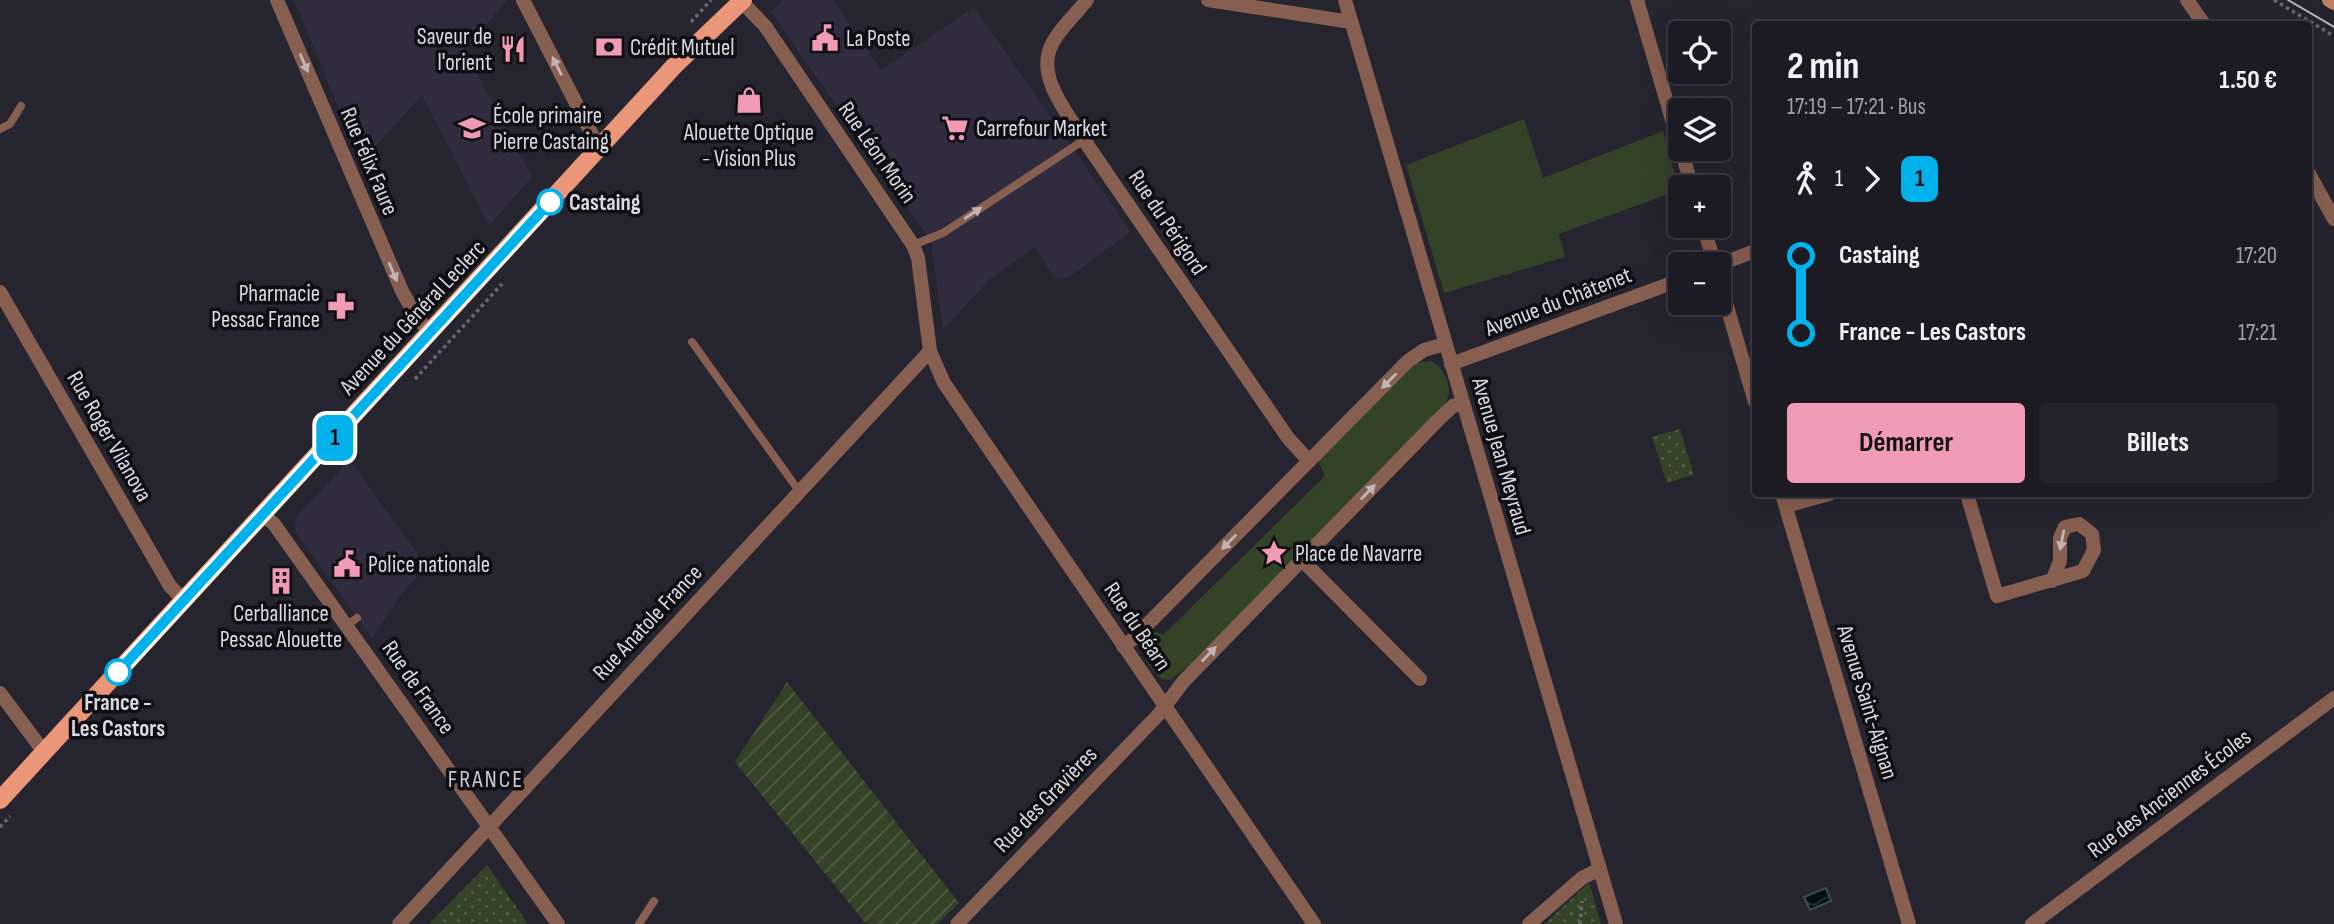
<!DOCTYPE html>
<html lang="fr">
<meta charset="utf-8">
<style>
body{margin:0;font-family:"Sofia Sans Condensed",sans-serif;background:#25242b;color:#f1f3f6;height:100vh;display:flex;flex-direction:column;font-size:26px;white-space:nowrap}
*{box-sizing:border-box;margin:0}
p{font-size:23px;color:#a0a1a6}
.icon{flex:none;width:38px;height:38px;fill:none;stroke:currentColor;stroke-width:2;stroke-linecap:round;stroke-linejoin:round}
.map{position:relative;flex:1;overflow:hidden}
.details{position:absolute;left:1752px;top:21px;width:560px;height:476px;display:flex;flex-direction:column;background:#1c1b23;border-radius:7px;box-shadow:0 7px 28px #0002,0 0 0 2px #3a3941}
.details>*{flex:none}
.badge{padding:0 14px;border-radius:10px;font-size:24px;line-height:46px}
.tools{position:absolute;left:1668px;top:21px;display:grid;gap:14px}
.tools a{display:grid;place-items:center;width:63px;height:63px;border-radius:7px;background:#1c1b23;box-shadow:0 7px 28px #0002,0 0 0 2px #3a3941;font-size:35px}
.map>.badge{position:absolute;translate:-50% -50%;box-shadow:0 0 0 4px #fff}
.legs{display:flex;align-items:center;gap:10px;height:77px;padding:0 35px;font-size:23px}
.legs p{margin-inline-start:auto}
.overview{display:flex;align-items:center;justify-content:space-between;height:119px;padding:0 35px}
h1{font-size:38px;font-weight:700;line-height:52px}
.button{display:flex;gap:14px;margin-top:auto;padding:14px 35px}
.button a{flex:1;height:80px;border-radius:7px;background:#f09ab5;color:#111;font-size:28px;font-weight:700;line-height:80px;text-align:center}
.button a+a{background:#25242b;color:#f1f3f6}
ul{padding:0 35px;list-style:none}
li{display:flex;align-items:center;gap:24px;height:77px;font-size:26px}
li i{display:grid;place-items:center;width:10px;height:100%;margin:0 9px;background:currentColor}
li i::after{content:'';width:18px;height:18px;margin:-9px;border:5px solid;border-radius:50%;background:#1c1b23}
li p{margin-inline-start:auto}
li:first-child i{background:linear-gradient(#0000 50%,currentColor 0)}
li:last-child i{background:linear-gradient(currentColor 50%,#0000 0)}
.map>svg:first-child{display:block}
.built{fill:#302c3e}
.grass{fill:#324327}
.park{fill:url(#park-dots)}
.garden{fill:url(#garden-furrows)}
.water{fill:url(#water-waves);stroke:#414c4f;stroke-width:2}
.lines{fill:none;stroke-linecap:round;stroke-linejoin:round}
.path{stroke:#686670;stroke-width:3.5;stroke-dasharray:3.5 3.5;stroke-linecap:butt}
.lane{stroke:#875f50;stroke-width:8}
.street{stroke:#875f50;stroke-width:14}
.secondary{stroke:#bf7e67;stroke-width:14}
.primary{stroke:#ea9678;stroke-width:18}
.tram{stroke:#b8b6bf;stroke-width:2}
.oneway{fill:#c1b4b6}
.line-1-casing{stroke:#fff;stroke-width:16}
.line-1{stroke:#00b1eb;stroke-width:10}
.stop-1-dot{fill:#fff;stroke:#00b1eb;stroke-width:3.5}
.labels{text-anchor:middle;stroke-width:7;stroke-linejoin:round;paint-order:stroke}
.poi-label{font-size:23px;fill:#dad9e1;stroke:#0f0e13;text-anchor:start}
.street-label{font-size:23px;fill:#dad9e1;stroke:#0f0e13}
.stop-label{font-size:23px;font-weight:bold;fill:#dad9e1;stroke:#0f0e13;text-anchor:start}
.neighbourhood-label{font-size:24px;letter-spacing:2px;fill:#cac7d6;stroke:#0f0e13}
</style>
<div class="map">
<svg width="2334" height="924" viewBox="0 0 2334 924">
<defs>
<pattern id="park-dots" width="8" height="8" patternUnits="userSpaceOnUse" patternTransform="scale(1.75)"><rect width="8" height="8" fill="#324327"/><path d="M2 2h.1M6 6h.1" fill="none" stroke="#4f5e46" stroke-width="1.8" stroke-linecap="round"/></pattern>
<pattern id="garden-furrows" width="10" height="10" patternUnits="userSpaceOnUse" patternTransform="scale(1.75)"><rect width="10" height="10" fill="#324327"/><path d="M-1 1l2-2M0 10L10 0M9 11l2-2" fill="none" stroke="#4f5e46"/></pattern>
<pattern id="water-waves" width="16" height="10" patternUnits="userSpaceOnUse" patternTransform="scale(1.75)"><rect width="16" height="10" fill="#001011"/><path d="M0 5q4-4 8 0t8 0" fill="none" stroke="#253233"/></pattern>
</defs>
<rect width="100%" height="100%" fill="#26242f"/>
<g class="built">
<path d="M294,0H505L506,2L464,49L532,177L489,226L422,95L361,162Z"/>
<path d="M783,0H833L881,70L974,7L1131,232L1069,277L1055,279L1035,247L989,280L943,330L931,241L771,12Z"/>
<path d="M350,460L427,567L403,592L372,638L295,531L296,517Z"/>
</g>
<g class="grass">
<path d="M1524,119L1543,178L1663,131L1679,190L1559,234L1565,257L1444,293L1406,165Z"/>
<path d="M1431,361C1447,369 1455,392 1443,407L1189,666L1170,680L1161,679C1144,663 1139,651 1150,630L1163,635L1325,476L1318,461L1405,372L1416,363Z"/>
</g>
<g class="park">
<path d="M1680,429L1694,475L1667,483L1652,437Z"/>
<path d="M487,865L528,924H429Z"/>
<path d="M1589,883L1601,924H1544Z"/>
</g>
<path class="garden" d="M787,682L959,903L937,924H866L735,762Z"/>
<path class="water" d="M1826,888L1831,901L1810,910L1804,897Z"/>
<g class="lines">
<g class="path">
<path d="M2274,0L2334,36"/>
<path d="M691,22L711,0"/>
<path d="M415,379L502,284"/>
<path d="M0,827L10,816"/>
<path d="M1580,924L1582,901"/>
</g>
<g class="lane">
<path d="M0,129L10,124L21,106"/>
<path d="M913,245L943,233L1084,140"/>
<path d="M692,342L799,491"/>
<path d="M347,625L357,618"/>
<path d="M639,924L654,901"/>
</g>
<g class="street">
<path d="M277,0L402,291L418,320L432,332"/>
<path d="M523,0L599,148"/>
<path d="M740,0L765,26L913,245L918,258L930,351L944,383L1314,924"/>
<path d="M1087,0C1076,14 1060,28 1052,44C1035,77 1068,113 1084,140L1288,438L1309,461"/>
<path d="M1208,0L1351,22"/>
<path d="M1345,0L1616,924"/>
<path d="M1637,0L1680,147"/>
<path d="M2187,0L2204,24"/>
<path d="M1681,149L1692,187"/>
<path d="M2308,172L2334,219"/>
<path d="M1703,226L1715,264"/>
<path d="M1718,265L1755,251"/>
<path d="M1718,276L1755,402"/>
<path d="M0,292L170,586L184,601"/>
<path d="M1451,364L1680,280"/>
<path d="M1782,494L1909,924"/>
<path d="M1967,494L1997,596L2083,571L2094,550L2092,534L2079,524L2065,527L2060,538V561L2052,581"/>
<path d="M1786,506L1829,494"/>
<path d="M263,515L274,524L558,924"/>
<path d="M1302,560L1420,679"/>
<path d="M1123,646L1132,640L1408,361L1424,350L1445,344"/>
<path d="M0,693L44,752"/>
<path d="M399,924L930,351"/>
<path d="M957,924L1159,714L1183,682L1438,420L1453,406L1463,403"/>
<path d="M1529,924L1582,878L1600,869"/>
<path d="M2032,924L2334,698"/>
</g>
<path class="secondary" d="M2329,0L2334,3"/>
<path class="primary" d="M0,800L676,64L743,0"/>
<path class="tram" d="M2288,0L2334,27"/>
</g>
<defs><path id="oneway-solid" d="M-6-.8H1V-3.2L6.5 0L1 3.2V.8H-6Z" transform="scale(1.75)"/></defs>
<g class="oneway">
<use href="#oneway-solid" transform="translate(304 63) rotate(67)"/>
<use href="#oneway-solid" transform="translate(557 66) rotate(-117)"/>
<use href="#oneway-solid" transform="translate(973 213) rotate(-34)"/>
<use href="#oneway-solid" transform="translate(393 272) rotate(67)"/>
<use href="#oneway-solid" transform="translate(1389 381) rotate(135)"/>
<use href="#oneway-solid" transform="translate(1368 492) rotate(-46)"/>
<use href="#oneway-solid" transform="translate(2062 540) rotate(101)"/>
<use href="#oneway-solid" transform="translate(1229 542) rotate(135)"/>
<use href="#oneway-solid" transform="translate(1209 654) rotate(-46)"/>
</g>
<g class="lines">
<defs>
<path id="line-1" d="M118,672L550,202"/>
</defs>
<use href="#line-1" class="line-1-casing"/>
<use href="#line-1" class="line-1"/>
</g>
<defs>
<symbol id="civic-bare" viewBox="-9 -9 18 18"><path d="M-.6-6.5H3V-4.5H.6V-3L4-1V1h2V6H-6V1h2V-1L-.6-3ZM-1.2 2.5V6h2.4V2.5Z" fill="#f09ab5" stroke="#0f0e13" stroke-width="2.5" paint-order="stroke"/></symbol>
<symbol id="bank-bare" viewBox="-9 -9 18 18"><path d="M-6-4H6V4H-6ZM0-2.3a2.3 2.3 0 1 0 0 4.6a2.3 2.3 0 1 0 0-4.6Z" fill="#f09ab5" stroke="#0f0e13" stroke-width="2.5" paint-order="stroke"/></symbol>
<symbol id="restaurant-bare" viewBox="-9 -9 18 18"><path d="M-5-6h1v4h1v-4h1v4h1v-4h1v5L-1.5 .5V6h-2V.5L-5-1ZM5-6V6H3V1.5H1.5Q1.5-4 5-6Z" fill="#f09ab5" stroke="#0f0e13" stroke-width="2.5" paint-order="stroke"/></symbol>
<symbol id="shop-bare" viewBox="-9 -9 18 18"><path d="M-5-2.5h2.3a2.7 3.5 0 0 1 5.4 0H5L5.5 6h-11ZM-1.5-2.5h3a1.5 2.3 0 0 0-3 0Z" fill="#f09ab5" stroke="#0f0e13" stroke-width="2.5" paint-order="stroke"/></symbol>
<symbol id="school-bare" viewBox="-9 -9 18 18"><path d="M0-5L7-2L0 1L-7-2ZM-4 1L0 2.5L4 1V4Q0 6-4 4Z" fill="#f09ab5" stroke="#0f0e13" stroke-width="2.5" paint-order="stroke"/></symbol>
<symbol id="supermarket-bare" viewBox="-9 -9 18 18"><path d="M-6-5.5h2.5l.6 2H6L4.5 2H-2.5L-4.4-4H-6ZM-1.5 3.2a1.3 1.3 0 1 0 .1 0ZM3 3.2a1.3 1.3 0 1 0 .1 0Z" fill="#f09ab5" stroke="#0f0e13" stroke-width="2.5" paint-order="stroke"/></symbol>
<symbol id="pharmacy-bare" viewBox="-9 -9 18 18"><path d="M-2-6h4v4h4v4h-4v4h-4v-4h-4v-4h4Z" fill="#f09ab5" stroke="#0f0e13" stroke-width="2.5" paint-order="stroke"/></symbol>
<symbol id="sight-bare" viewBox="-9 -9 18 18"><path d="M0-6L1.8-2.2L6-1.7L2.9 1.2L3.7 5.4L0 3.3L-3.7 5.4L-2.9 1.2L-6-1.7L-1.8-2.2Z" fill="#f09ab5" stroke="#0f0e13" stroke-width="2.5" paint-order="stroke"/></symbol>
<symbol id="building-bare" viewBox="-9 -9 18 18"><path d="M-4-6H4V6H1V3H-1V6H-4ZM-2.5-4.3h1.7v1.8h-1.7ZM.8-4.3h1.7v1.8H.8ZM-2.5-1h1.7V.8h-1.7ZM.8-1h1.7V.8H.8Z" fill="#f09ab5" stroke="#0f0e13" stroke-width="2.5" paint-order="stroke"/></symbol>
</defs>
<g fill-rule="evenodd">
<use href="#civic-bare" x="806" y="19" width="38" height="38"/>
<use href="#bank-bare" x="590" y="28" width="38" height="38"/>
<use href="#restaurant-bare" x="494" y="30" width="38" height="38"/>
<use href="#shop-bare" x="730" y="81" width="38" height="38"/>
<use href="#school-bare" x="453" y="109" width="38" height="38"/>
<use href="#supermarket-bare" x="936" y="109" width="38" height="38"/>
<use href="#pharmacy-bare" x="322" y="287" width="38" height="38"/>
<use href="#sight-bare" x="1255" y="534" width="38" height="38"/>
<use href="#civic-bare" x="328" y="545" width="38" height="38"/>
<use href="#building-bare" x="262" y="562" width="38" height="38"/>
</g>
<g class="stop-1-dot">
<circle cx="550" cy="202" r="12"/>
<circle cx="118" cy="672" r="12"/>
</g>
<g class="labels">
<g class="poi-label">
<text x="492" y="44" text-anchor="end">Saveur de<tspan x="492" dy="26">l'orient</tspan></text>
<text x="846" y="46">La Poste</text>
<text x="630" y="55">Crédit Mutuel</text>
<text x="493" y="123">École primaire<tspan x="493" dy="26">Pierre Castaing</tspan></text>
<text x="976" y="136">Carrefour Market</text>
<text x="749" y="140" text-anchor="middle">Alouette Optique<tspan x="749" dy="26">- Vision Plus</tspan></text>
<text x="320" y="301" text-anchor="end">Pharmacie<tspan x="320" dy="26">Pessac France</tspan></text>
<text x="1295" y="561">Place de Navarre</text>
<text x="368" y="572">Police nationale</text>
<text x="281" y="621" text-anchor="middle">Cerballiance<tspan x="281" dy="26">Pessac Alouette</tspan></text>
</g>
<g class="street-label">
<text transform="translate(878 152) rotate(55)" y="8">Rue Léon Morin</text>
<text transform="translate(370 161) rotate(67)" y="8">Rue Félix Faure</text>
<text transform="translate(1168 222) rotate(56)" y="8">Rue du Périgord</text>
<text transform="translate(1558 301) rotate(-21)" y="8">Avenue du Châtenet</text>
<text transform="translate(412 317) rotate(-47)" y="8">Avenue du Général Leclerc</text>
<text transform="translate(110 436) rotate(60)" y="8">Rue Roger Vilanova</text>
<text transform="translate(1502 456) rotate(74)" y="8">Avenue Jean Meyraud</text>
<text transform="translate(647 622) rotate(-47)" y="8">Rue Anatole France</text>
<text transform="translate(1138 626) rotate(56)" y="8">Rue du Béarn</text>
<text transform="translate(419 687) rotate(55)" y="8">Rue de France</text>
<text transform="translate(1868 702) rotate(73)" y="8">Avenue Saint-Aignan</text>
<text transform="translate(2169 793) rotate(-37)" y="8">Rue des Anciennes Écoles</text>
<text transform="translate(1045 799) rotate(-46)" y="8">Rue des Gravières</text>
</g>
<g class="stop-label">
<text x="569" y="210">Castaing</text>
<text x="118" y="710" text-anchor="middle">France -<tspan x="118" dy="26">Les Castors</tspan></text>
</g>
<g class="neighbourhood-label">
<text x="486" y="787">FRANCE</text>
</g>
</g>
</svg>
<div class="tools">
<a><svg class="icon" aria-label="locate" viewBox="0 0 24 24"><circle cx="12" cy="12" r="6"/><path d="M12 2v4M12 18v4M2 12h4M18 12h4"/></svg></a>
<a><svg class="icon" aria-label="layers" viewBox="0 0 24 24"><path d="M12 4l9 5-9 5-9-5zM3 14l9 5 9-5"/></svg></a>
<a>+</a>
<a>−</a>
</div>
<b class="badge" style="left:335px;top:438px;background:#00b1eb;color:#111">1</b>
<section class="details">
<div class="overview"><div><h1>2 min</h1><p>17:19 – 17:21 · Bus</p></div><b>1.50 €</b></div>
<div class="legs"><svg class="icon" aria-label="walk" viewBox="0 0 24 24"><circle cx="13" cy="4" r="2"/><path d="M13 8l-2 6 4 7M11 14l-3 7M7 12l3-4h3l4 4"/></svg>1<svg class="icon" aria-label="forward" viewBox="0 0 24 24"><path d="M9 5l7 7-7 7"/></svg><b class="badge" style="background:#00b1eb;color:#111">1</b></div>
<ul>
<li><i style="color:#00b1eb"></i><b>Castaing</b><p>17:20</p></li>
<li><i style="color:#00b1eb"></i><b>France - Les Castors</b><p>17:21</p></li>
</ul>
<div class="button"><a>Démarrer</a><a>Billets</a></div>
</section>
</div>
